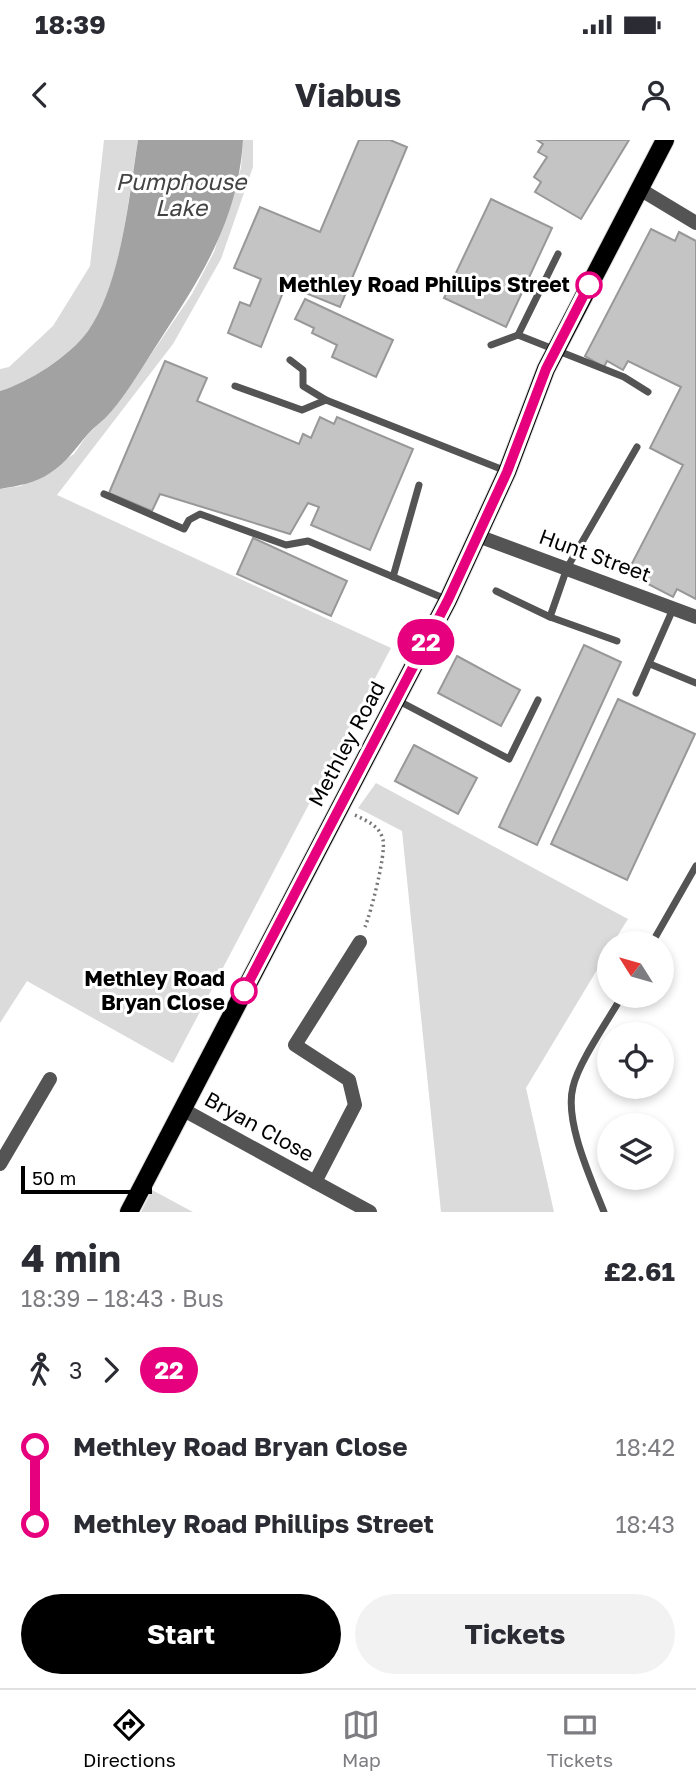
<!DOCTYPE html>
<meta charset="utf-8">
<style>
body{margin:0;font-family:"Golos Text",sans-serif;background:#f2f2f3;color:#2b2b33;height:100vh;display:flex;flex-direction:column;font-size:26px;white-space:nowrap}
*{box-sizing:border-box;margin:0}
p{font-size:23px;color:#7c7c81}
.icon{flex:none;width:38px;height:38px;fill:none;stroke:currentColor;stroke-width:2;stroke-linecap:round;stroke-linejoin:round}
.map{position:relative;height:1072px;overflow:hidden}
.panel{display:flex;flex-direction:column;background:#fff;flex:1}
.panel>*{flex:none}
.badge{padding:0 14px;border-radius:23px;font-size:24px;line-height:46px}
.needle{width:46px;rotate:307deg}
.controls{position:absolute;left:597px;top:791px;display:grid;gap:14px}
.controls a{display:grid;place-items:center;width:77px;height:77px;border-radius:50%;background:#fff;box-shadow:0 4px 10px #0003;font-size:35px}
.scale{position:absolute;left:21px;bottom:18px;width:131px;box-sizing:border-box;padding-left:7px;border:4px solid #000;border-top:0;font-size:19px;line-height:24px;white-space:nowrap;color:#000;-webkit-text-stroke:5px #fff;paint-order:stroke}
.map>.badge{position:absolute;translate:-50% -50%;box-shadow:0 0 0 4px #fff}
.legs{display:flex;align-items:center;gap:10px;height:77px;padding:0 21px;font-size:23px}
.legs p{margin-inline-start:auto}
.head{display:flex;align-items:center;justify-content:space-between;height:119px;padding:0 21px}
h1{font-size:38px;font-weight:700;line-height:52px}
.button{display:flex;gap:14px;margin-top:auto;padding:14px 21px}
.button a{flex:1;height:80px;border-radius:42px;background:#000;color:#fff;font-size:28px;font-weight:700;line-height:80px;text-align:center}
.button a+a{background:#f2f2f3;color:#2b2b33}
ul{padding:0 21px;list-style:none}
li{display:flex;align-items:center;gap:24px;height:77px;font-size:26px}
li i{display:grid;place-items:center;width:10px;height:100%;margin:0 9px;background:currentColor}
li i::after{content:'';width:18px;height:18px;margin:-9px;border:5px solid;border-radius:50%;background:#fff}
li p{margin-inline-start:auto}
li:first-child i{background:linear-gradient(#0000 50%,currentColor 0)}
li:last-child i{background:linear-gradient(currentColor 50%,#0000 0)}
.status{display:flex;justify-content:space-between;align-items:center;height:49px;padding:0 35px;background:#fff;direction:ltr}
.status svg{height:19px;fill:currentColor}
header{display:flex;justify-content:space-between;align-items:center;height:91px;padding:0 21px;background:#fff;font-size:32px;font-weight:700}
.dock{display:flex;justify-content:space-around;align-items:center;height:98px;border-top:2px solid #e1e1e2;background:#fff;font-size:19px;color:#7c7c81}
.dock a{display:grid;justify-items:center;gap:4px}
.dock .current{color:#000}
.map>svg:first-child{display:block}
.green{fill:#dbdbdb}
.water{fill:#a2a2a2}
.building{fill:#c4c4c4;stroke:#989898;stroke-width:2}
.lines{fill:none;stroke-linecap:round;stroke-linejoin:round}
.primary-casing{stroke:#dbdbdb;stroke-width:20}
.path{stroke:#767676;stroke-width:3.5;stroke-dasharray:2 3.5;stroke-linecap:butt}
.lane{stroke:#545454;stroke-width:7}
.street{stroke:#545454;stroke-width:14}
.primary{stroke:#000;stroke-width:18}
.line-1-casing{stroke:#fff;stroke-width:16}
.line-1{stroke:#e6007e;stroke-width:10}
.stop-1-dot{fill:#fff;stroke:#e6007e;stroke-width:3.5}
.labels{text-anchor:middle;stroke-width:6;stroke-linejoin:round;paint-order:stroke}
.stop-label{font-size:21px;font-weight:bold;fill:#000;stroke:#fff;text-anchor:end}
.street-label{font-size:21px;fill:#000;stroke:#fff}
.water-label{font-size:23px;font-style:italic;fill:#434343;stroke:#fff}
</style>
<div class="status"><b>18:39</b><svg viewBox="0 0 49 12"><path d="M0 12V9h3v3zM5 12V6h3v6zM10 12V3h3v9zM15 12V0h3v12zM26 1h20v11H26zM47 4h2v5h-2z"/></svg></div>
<header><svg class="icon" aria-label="back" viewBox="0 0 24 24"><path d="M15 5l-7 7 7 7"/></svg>Viabus<svg class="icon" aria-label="person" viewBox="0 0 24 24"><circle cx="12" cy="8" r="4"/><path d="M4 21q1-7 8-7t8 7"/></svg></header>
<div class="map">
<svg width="696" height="1072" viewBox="0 0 696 1072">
<rect width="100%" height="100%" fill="#fff"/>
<g class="green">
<path d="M104,0H138C128,57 122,144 88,191C69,217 29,242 0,251V229L9,227L53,186L90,126Z"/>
<path d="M243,0H253V27L221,119L173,204L57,355L391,508L173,923L27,841L0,883V349L21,346L74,314L87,295L110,273L135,238L192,154L214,112L241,28Z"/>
<path d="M376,643L628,779L613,803H609V810L526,948L554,1072H441L402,691L358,668Z"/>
<path d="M152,1050L193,1072H141Z"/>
</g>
<path class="water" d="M138,0H243C238,81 201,137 158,203C143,226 128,252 110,273C103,281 94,287 87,295C75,309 66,323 50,333C36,343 17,346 0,349V251C29,242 69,217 88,191C121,144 129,57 138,0Z"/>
<g class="building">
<path d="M359,0H390L407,7L340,167L286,145L261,207L228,193L240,162L250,166L261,139L234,128L260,67L320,92Z"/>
<path d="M537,0H629L581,79L535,52L541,42L534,37L547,17L538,12L543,4Z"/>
<path d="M491,59L552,88L506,187L444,158Z"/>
<path d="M651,89L675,101L679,92L696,101V459L677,449L673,457L627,433L683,325L650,308L681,247L628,221L623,230L607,221L604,227L585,216Z"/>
<path d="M305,159L393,200L376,237L332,217L337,205L312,193L314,188L295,179Z"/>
<path d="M165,221L207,238L197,261L299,304L303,294L311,298L320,277L334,284L337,277L413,309L370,410L311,385L319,367L308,363L290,394L160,354L152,371L109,353Z"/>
<path d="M253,398L347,441L331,476L237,434Z"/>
<path d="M584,505L621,522L537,705L499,687Z"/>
<path d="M457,516L520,550L501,586L438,553Z"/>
<path d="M618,559L695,594L627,740L551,704Z"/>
<path d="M414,605L477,638L458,674L395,641Z"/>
</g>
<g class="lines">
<defs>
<path id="primary" d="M129,1072L448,460L507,332L546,229L665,0"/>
</defs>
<use href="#primary" class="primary-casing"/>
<path class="path" d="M355,675C367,681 380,686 383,700C386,715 371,772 365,787"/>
<g class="lane">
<path d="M518,195L558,114"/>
<path d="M491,205L518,195L624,237L648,252"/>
<path d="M290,220L303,230V246L326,260"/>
<path d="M235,246L302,270L326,260L506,331"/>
<path d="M104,354L184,389L189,380L200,374L286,405L308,401L448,460"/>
<path d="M393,437L419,345"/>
<path d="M496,451L550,477L567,428L637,307"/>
<path d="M550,477L617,501"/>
<path d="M650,524L696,543"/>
<path d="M636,553L673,469"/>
<path d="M397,560L509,619L538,560"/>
<path d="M652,803L696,726"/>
<path d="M604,1072C591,1039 564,981 573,947C578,923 609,879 622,856"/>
</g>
<g class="street">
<path d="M638,48L696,83"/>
<path d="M478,396L696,477"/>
<path d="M182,969L315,1042L355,965L349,940L295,905L360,802"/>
<path d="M0,1024L50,939"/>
<path d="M315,1042L370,1072"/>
</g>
<use href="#primary" class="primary"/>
</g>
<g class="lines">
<defs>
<path id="line-1" d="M244,851L448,460L507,332L546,229L589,145"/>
</defs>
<use href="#line-1" class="line-1-casing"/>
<use href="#line-1" class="line-1"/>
</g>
<g class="stop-1-dot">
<circle cx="589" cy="145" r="12"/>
<circle cx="244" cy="851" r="12"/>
</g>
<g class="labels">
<g class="stop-label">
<text x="570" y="152">Methley Road Phillips Street</text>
<text x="225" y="846">Methley Road<tspan x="225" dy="24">Bryan Close</tspan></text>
</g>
<g class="street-label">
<text transform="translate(595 416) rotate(20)" y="7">Hunt Street</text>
<text transform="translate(347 604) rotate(-62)" y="7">Methley Road</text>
<text transform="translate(259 987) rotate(29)" y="7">Bryan Close</text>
</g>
<g class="water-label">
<text x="181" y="50">Pumphouse<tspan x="181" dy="26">Lake</tspan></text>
</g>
</g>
</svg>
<div class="controls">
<a><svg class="needle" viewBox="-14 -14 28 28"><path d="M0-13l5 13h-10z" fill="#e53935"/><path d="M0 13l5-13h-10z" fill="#7c7c81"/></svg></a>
<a><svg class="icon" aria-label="locate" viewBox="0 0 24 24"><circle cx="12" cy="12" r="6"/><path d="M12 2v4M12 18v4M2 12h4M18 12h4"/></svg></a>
<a><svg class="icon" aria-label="layers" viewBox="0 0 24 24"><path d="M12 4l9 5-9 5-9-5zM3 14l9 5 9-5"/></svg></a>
</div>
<div class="scale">50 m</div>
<b class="badge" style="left:426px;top:502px;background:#e6007e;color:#fff">22</b>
</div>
<section class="panel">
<div class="head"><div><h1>4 min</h1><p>18:39 – 18:43 · Bus</p></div><b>£2.61</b></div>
<div class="legs"><svg class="icon" aria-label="walk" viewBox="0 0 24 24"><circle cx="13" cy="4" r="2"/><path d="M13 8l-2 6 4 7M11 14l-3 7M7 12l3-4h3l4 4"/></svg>3<svg class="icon" aria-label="forward" viewBox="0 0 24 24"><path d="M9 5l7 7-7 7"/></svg><b class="badge" style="background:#e6007e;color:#fff">22</b></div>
<ul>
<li><i style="color:#e6007e"></i><b>Methley Road Bryan Close</b><p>18:42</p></li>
<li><i style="color:#e6007e"></i><b>Methley Road Phillips Street</b><p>18:43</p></li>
</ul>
<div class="button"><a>Start</a><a>Tickets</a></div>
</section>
<nav class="dock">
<a class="current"><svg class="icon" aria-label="directions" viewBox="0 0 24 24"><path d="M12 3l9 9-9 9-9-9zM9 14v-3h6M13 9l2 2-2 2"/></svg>Directions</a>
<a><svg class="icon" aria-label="map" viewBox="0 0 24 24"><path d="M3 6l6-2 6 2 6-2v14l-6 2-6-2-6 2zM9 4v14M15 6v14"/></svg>Map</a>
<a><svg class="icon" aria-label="tickets" viewBox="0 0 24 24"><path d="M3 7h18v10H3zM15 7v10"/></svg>Tickets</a>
</nav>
